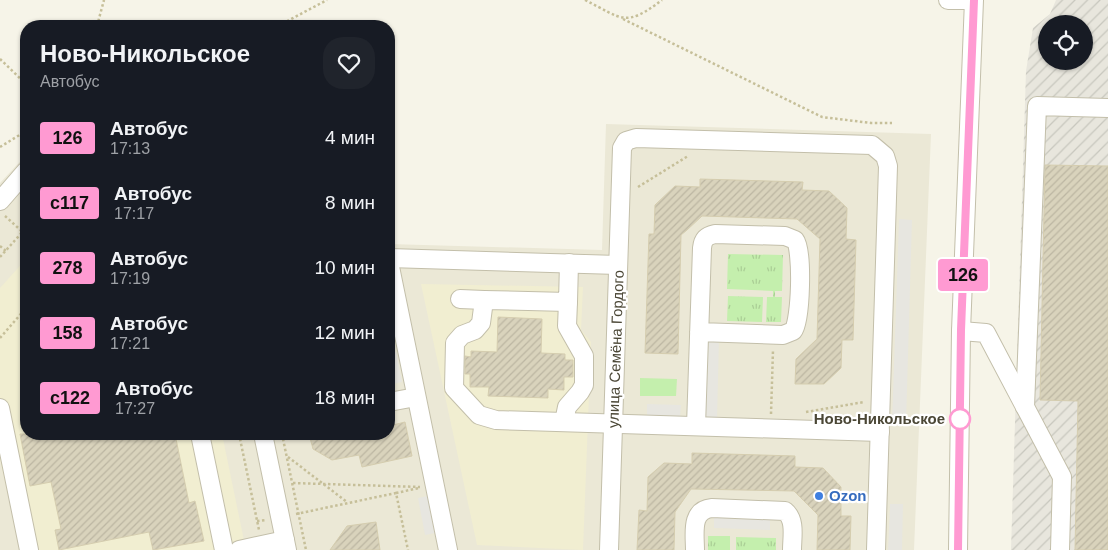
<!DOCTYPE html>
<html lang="ru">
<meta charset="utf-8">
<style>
body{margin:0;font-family:Arial,sans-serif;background:#20242c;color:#f1f3f6;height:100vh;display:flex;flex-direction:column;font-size:19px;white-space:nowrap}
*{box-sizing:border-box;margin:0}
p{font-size:16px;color:#9ea1a6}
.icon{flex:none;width:28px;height:28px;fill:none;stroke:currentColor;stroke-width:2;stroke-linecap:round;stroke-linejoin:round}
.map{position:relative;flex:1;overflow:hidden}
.sheet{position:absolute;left:20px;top:20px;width:375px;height:420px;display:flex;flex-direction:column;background:#171b24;border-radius:20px;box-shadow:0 1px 4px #0004}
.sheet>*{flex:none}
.badge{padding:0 10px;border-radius:4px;font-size:18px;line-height:32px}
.controls{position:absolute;left:1038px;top:15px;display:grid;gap:10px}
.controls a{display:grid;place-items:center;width:55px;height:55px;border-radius:50%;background:#171b24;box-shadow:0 1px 4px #0004;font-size:25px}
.map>.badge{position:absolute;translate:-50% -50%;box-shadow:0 0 0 2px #fff}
.round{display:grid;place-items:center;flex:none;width:52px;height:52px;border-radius:20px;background:#20242c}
.summary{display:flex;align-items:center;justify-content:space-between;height:85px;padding:0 20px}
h1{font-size:24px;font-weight:700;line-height:38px}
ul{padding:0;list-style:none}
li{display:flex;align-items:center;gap:15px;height:65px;padding:0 20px}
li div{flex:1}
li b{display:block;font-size:19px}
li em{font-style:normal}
li .badge{min-width:55px;font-weight:700;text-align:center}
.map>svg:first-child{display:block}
.residential{fill:#ebe8d6}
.industrial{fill:url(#industrial-furrows);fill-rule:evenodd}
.education{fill:#f1eed1}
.park{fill:url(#park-tufts)}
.garden{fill:#c4efad}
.parking{fill:#e7e6e0}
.building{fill:url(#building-hatch);stroke:#d5cdaf}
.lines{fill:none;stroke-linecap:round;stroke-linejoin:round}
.minor-casing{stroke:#c3bfaa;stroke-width:20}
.path{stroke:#c6bf99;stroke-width:2.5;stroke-dasharray:2.5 2.5;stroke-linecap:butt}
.minor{stroke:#fff;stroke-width:18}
.line-casing{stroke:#fff;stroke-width:11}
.line{stroke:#ff9ad2;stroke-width:8}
.stop-dot{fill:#fff;stroke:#ff9ad2;stroke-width:2.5}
.shop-dot{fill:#3f7fe0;stroke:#fff;stroke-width:2}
.labels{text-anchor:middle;stroke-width:4.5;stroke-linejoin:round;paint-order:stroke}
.street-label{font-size:15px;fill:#4b4736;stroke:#fff}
.stop-label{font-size:15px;font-weight:bold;fill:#4b4736;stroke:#fff;text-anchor:end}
.shop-label{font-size:15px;font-weight:bold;fill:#366cbe;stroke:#fff;text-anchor:start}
</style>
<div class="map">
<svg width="1108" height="550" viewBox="0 0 1108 550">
<defs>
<pattern id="industrial-furrows" width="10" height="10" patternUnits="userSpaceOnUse" patternTransform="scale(1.25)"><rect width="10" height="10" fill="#e8e6dd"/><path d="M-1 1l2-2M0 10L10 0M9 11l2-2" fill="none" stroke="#c8c7be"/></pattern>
<pattern id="park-tufts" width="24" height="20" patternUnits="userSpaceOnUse" patternTransform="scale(1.25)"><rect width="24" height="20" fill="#c4efad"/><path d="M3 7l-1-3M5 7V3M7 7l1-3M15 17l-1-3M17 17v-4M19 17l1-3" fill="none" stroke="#aace95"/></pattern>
<pattern id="building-hatch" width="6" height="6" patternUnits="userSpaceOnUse" patternTransform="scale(1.25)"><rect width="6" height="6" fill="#d9d3bc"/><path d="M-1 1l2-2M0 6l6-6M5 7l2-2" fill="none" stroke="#bcb6a2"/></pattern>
</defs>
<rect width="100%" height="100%" fill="#f6f4e8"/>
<path class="residential" d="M606,124L931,134L914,550H0V183L26,155V434H389V244L602,250Z"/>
<path class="industrial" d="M1056,0H1108V550H1011L1026,71L1033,28L1050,14ZM1046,24H1084V61H1046Z"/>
<g class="education">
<path d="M26,259V434H222L246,550H20L0,460V288Z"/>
<path d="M421,284L583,287L581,330L591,342L583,550L477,545Z"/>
</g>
<g class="park">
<path d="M728,254L783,255L782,291H775V297H782L781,322H766L767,297H773V291L727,289Z"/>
<path d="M728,296L763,297L762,322L727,321Z"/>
<rect x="708" y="536" width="22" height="14"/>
<path d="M736,537L776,538V550H736Z"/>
</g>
<path class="garden" d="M640,378L677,379L676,396H640Z"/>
<g class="parking">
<path d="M899,219L912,220L906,425L892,424Z"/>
<path d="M706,339H719L717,420H703Z"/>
<path d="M396,352L402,382L392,384L389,353Z"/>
<path d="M647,404L681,405L680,417L647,416Z"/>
<path d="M428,496L435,533L425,535L418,498Z"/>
<path d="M890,504H903L902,550H888Z"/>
<path d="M714,517L770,519V530L714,528Z"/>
</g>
<g class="building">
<path d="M1045,165L1108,166V550H1075L1078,401L1040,400Z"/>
<path d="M700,179L803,182L802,190L829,191L847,208L846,239L856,240L853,340H842L841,368L824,384H795L796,359L817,339L820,239L797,219L702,216L687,230L681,235L678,354L645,353L649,234H654L655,205L675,186L700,187Z"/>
<path d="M498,317L542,319L541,353L565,354V360H573V377H564V390L548,389V398L488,396L489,387H470V374H465V356L471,357V351L497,352Z"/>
<path d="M405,422L412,456L362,467L359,455L332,460L313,449L309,434H389V426Z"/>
<path d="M20,434H175L189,503L195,501L204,541L153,550L149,532L59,550L55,530L61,529L51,482L30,486Z"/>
<path d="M692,453L795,456V467L823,468L841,487V516H851L850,550H817L818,515L794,491L691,489L675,512L674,550H637L639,510L647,511L648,477L664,463L692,464Z"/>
<path d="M376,522L380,550H330L347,526Z"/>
</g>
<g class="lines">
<defs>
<g id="minor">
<path d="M948,0H969"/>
<path d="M0,201L26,171"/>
<path d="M389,258L618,265"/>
<path d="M389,262L448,550"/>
<path d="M569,263L568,302L484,300L481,323L475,330L462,335L455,343L454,388L479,415L496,420L880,432"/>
<path d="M460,299L484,300"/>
<path d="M961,331L986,333L1062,477L1060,550"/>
<path d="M389,402L416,397"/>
<path d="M1025,407L1037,106L1108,108"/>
<path d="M0,408L29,550"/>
<path d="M564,422L567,407L580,392L584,385V356L567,326L568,302"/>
<path d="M696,426L702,248C703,239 706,236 715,234L785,236L795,240C803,250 801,321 793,331L783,335L699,332"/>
<path d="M200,434L224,550"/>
<path d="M263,434L287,550"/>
<path d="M239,550L285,540"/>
<path d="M609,550L622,148L626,141L636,138L872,145L885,156L888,166L876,550"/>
<path d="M695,550C695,534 690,510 712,508L785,511C796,520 792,537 792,550"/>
<path d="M958,550L961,331L974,0"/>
</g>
</defs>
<use href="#minor" class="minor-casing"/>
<g class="path">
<path d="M585,0C623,19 625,28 662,0"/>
<path d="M623,19L822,117L871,123H892"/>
<path d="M97,26L104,0"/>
<path d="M278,26L327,0"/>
<path d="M0,59L26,84"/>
<path d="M0,147L26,131"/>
<path d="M638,187L688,156"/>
<path d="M5,216L26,235"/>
<path d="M0,246L6,251"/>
<path d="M0,257L26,228"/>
<path d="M0,338L26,308"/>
<path d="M806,412L864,402"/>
<path d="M771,414L773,350"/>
<path d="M239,434L259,530"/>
<path d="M282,434L306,550"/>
<path d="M288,457L347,502"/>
<path d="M293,483L420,487"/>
<path d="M396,493L419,488"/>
<path d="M296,514L396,493L408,550"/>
<path d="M257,521L266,520"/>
</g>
<use href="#minor" class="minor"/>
</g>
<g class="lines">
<defs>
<path id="line" d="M958,550L961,330L974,0"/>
</defs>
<use href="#line" class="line-casing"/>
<use href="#line" class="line"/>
</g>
<circle class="stop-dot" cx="960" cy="419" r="10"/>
<circle class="shop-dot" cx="819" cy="496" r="5"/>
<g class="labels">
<g class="street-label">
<text transform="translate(616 349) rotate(-88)" y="5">улица Семёна Гордого</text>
</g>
<g class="stop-label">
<text x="945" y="424">Ново-Никольское</text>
</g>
<g class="shop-label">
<text x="829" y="501">Ozon</text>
</g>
</g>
</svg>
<div class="controls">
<a><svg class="icon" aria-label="locate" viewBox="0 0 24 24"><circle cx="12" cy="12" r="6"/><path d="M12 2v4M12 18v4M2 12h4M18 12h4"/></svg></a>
</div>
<b class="badge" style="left:963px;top:275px;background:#ff9ad2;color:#111">126</b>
<section class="sheet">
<div class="summary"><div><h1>Ново-Никольское</h1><p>Автобус</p></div><a class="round"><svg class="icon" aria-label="heart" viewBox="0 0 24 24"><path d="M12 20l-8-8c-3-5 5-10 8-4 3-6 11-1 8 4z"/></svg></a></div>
<ul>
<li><span class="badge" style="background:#ff9ad2;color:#111">126</span><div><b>Автобус</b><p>17:13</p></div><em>4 мин</em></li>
<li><span class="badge" style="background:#ff9ad2;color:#111">с117</span><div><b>Автобус</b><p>17:17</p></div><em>8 мин</em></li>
<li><span class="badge" style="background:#ff9ad2;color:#111">278</span><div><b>Автобус</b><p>17:19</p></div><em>10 мин</em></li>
<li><span class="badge" style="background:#ff9ad2;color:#111">158</span><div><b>Автобус</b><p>17:21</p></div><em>12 мин</em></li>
<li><span class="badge" style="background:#ff9ad2;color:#111">с122</span><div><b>Автобус</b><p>17:27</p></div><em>18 мин</em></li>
</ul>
</section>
</div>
